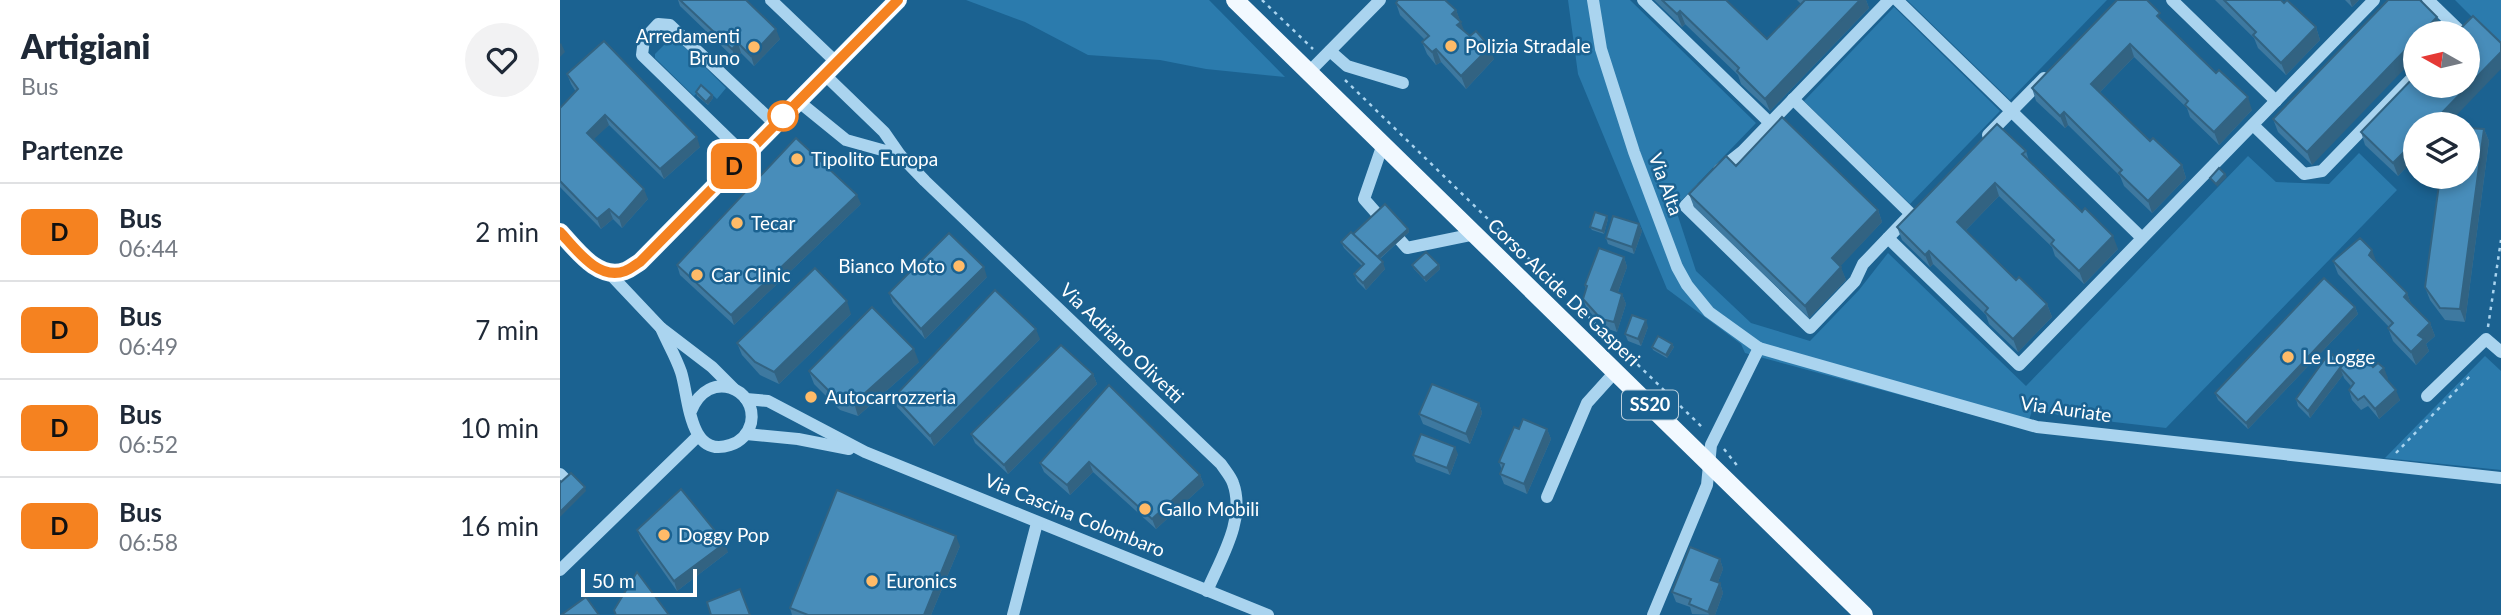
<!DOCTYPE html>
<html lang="it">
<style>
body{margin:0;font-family:Lato,sans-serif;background:#f2f2f3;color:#1f2937;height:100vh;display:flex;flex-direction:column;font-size:26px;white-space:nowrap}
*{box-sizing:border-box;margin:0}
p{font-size:23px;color:#747a83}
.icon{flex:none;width:38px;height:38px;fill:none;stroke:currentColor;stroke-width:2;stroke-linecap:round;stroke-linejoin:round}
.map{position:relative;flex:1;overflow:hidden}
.sheet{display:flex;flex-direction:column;background:#fff;width:560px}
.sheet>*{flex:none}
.badge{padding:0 14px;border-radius:10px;font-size:24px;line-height:46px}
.needle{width:46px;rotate:278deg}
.buttons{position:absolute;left:1843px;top:21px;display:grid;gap:14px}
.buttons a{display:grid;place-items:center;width:77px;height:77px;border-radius:50%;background:#fff;box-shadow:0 4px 10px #0003;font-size:35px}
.scale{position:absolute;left:21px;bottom:18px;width:116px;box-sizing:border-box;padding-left:7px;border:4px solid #fff;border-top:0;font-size:19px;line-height:24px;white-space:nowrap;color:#fff;-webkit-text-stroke:5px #1b6291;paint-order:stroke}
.map>.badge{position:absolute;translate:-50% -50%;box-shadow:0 0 0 4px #fff}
h2{padding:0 21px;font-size:26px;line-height:63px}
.round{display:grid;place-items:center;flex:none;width:74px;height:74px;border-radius:37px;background:#f2f2f3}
.head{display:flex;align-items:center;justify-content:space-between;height:119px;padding:0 21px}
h1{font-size:33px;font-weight:800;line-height:52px}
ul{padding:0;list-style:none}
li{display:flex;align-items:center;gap:21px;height:98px;padding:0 21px;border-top:2px solid #e0e1e3}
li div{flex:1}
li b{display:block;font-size:26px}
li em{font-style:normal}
li .badge{min-width:77px;font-weight:700;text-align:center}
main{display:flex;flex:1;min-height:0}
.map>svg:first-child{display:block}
.green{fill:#2b7bad}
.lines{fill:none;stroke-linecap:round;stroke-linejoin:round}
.path{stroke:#aad4ef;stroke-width:2.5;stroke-dasharray:3.5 5;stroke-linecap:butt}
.minor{stroke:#aad4ef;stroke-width:12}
.major{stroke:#f2f9ff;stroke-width:18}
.wall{fill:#3e79a0}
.shaded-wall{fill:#326382}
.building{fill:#488dba;stroke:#326382;stroke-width:2}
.line-casing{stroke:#fff;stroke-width:16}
.line{stroke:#f58220;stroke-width:10}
.poi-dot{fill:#ffbb68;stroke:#1b6291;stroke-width:2.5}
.stop-dot{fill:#fff;stroke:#f58220;stroke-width:3.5}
.labels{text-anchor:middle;stroke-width:5;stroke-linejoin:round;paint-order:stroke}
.shield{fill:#1b6291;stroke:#bbd0de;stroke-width:2}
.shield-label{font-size:18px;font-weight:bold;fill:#fff}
.poi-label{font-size:19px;fill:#fff;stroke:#1b6291;text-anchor:start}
.street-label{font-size:19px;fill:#fff;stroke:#1b6291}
</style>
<main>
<section class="sheet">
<div class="head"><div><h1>Artigiani</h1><p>Bus</p></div><a class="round"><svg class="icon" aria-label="heart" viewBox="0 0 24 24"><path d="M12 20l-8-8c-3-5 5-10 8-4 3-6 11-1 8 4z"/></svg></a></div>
<h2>Partenze</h2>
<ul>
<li><span class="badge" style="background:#f58220;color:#111">D</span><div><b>Bus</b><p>06:44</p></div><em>2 min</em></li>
<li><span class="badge" style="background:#f58220;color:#111">D</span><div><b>Bus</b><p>06:49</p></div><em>7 min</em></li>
<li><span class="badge" style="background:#f58220;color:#111">D</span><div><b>Bus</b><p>06:52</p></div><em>10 min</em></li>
<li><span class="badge" style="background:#f58220;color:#111">D</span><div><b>Bus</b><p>06:58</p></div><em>16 min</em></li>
</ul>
</section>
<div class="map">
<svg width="1941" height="615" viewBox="0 0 1941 615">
<rect width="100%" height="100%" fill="#1b6291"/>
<g class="green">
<path d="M406,0H649L725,77L646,69L600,60L528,55L465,22Z"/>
<path d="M1008,0H1070L1196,123L1115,207L1136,271L1191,323L1250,341L1299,290L1328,253L1466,386L1688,156L1716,182L1769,184L1799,153L1837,190L1606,428L1502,416L1473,408L1466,429L1185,353L1181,344L1107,289L1018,74Z"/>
<path d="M1347,0H1547L1450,100Z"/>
<path d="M1895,0H1941V46Z"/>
<path d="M1334,7L1440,111L1350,204L1244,101Z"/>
<path d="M112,37L117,39L166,88L157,99L143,86L134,96L95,58V54Z"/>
<path d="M1925,356L1941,371V470L1825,458Z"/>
</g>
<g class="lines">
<g class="path">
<path d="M702,0L753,49"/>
<path d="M785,80L1144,429"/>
<path d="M1928,327L1941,240"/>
<path d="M1164,449L1179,468"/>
<path d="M1836,453L1912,374"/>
</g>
<g class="minor">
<path d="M211,0L276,62"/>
<path d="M1033,0L1041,49L1074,152L1117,267L1127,285L1149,312L1199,348L1477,427L1941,478"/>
<path d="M1083,0L1210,123"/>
<path d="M1337,0L1582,238"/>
<path d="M1612,0L1716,101"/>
<path d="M1868,0L1899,30L1896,33"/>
<path d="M770,51L787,66L843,83"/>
<path d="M749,72L820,0"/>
<path d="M264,74L324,132L340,155L365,181L661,464C665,470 671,477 673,483C686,519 661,558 647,591"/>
<path d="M1233,99L1351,214"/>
<path d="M238,101L286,140L340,155"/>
<path d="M1693,125L1744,174L1762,171L1855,75"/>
<path d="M1428,135L1484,78"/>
<path d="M823,144L804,199L847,248L915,234"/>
<path d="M185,155L82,55L84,39L98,24L110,25L215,124"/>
<path d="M1159,170L1183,151L1329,0"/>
<path d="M1141,189L1125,206L1250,328L1295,281L1303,264L1349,216"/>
<path d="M1328,238L1459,365L1814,0"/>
<path d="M49,273L101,328L152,367L173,388"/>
<path d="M101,328C107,342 116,357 121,372C129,396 128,459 170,445C180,442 188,434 191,423C198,389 149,367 131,411"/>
<path d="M1867,396L1926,339L1941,352"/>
<path d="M186,399L208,401L305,452L708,615"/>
<path d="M186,434L238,439L289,449"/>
<path d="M0,474L7,481"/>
<path d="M987,497L1027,403L1055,372"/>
<path d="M0,570L138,436"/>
<path d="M453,615L477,523"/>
<path d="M1093,615L1147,485L1151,445L1199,348"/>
</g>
<g class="major">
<path d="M675,0L1304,615"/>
<path d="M0,232C16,249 38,281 65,271C70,269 75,265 80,262L338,0"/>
</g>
</g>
<g class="wall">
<path d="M118,0H186L220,39L194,66L181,53L175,59L120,6Z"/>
<path d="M1094,0H1166L1207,39L1241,4L1237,0H1306L1309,8L1210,111L1181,84L1178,75L1125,24L1122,27Z"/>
<path d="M1655,0H1721L1756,27L1760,40L1726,75L1698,48L1694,38Z"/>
<path d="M1785,0H1799L1792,7Z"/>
<path d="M836,3L896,10L904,32L934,59L906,89L881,62L876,65L867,54L862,42L865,40L840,15Z"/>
<path d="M1877,17L1882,30L1879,33H1855L1752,165L1718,132L1713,119Z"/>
<path d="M1603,22L1692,110L1659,145L1630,117L1627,108L1574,57L1540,92L1590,141L1622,165L1626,178L1592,213L1564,186L1560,176L1508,125L1505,128L1476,101L1472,88Z"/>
<path d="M7,74L140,147L104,179L49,125L33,139L88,199L62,228L53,219L41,229L0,187V108L16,92L11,84Z"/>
<path d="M136,92L152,95L153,98L148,105L137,96Z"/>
<path d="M1855,124V158L1838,176L1805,145L1801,132Z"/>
<path d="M1924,129L1929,141L1905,322L1885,320L1870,300L1865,287Z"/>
<path d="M1466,151L1469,161L1558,249L1524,284L1495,256L1492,247L1439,196L1405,231L1456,280L1487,304L1492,317L1458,352L1429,324L1426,315L1373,264L1370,267L1342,240L1337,227Z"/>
<path d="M1176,166L1318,210L1322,222L1280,266L1286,280L1249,318L1134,207L1129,194Z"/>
<path d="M301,204L174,325L120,275L117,265Z"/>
<path d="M1048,219L1044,234L1032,230L1030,227Z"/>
<path d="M1079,224L1082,231L1074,254L1048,244L1046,238Z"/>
<path d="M848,229L849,232L820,259L825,269L806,290L797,281L794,274L802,266L784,248L781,242L793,234Z"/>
<path d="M1064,257L1067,267L1058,292L1062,294L1066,304L1057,332L1045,328L1027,309L1023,299L1026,289L1025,285Z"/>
<path d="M1773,261L1816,262L1847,293L1851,304L1870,323L1875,336L1866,344L1869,351L1856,365L1833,341L1828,328L1829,327L1778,274Z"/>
<path d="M852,265H879L880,269L866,282L854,269Z"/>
<path d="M427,277L365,339L333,303L329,293Z"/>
<path d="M1795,307L1798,314L1688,429L1658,400L1655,393Z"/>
<path d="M291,314L219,384L200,375L182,355L177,343Z"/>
<path d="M1088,327L1081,346L1068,341L1065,334Z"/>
<path d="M480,339L374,446L337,407L334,397Z"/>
<path d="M1112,344L1114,347L1107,358L1093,350L1092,347Z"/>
<path d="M359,362L298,416L280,410L254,384L249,371Z"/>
<path d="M1782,365L1813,367L1828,378L1826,379L1840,400L1819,419L1808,406L1801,410L1792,400L1789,390L1791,386L1784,378L1783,375L1750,418L1738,406L1736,399Z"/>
<path d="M533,374L537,384L448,474L415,443L411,434Z"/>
<path d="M549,385L640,475L644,485L596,529L533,472L510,495L484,472L480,463Z"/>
<path d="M919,403L922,413L910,444L863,424L859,414Z"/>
<path d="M959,429H987L991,439L967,494L944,484L940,474L942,470L939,462Z"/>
<path d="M898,454L890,475L856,462L853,455Z"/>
<path d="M77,530L168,552L117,591L81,540Z"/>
<path d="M400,546L371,615H232L230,608Z"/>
<path d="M1160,559L1163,569L1158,582L1160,583L1163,593L1155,615L1132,614L1130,607L1116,602L1112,592Z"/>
</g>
<g class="shaded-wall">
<path d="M1300,0H1306L1309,8L1210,111L1205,99Z"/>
<path d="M1790,0H1799L1792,7Z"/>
<path d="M896,10L906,35L902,38L892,14Z"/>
<path d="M1120,11L1125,24L1122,27L1117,14Z"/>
<path d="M1877,17L1882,30L1879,33H1862Z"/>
<path d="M1756,27L1760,40L1726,75L1721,63Z"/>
<path d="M216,29L220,39L194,66L191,56Z"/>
<path d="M1855,40V58L1752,165L1747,152Z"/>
<path d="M1,43L5,52L0,57V44Z"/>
<path d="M178,43L181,53L175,59L172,49Z"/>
<path d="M1570,44L1574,57L1536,96L1531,84Z"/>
<path d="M930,47L934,59L906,89L901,76Z"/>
<path d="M876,49L881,62L876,65L872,52Z"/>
<path d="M1941,52V69L1888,124H1871Z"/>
<path d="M152,95L153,98L148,105L146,102Z"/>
<path d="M1688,97L1692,110L1659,145L1654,132Z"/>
<path d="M1504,112L1508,125L1505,128L1500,116Z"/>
<path d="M45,115L49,125L30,143L27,133Z"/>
<path d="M1924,129L1929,141L1905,322L1900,309Z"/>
<path d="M137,137L140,147L104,179L100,169Z"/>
<path d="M1855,141V158L1838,176L1833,163Z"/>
<path d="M1622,165L1626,178L1592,213L1588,201Z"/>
<path d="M1665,174L1667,177L1657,187L1656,184Z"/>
<path d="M1435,183L1439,196L1401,235L1397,222Z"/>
<path d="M84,189L88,199L62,228L59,218Z"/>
<path d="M297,195L301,204L174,325L171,315Z"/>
<path d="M49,209L53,219L41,229L37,219Z"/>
<path d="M1318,210L1322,222L1276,271L1272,258Z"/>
<path d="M1047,216L1048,219L1044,234L1042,231Z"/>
<path d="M1079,224L1082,231L1074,254L1072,247Z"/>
<path d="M848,229L849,232L817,261L816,258Z"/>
<path d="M1553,236L1558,249L1524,284L1519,271Z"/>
<path d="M1812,250L1817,263L1809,255Z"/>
<path d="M1369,251L1373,264L1370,267L1365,255Z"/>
<path d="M1064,257L1067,267L1055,300L1051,290Z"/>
<path d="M823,262L825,269L806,290L803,283Z"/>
<path d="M879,265L880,269L866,282L864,278Z"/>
<path d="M424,267L427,277L365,339L361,329Z"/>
<path d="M1281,267L1286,280L1249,318L1245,306Z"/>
<path d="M1847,293L1852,306L1844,297Z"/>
<path d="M1062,294L1066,304L1057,332L1054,322Z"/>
<path d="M287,301L291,314L219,384L214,372Z"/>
<path d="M1487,304L1492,317L1458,352L1453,339Z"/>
<path d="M1795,307L1798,314L1688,429L1686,423Z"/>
<path d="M1086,320L1088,327L1081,346L1078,339Z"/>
<path d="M1870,323L1875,336L1866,344L1869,351L1856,365L1851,352L1858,335Z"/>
<path d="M476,329L480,339L374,446L370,436Z"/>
<path d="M1112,344L1114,347L1107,358L1106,355Z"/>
<path d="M354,349L359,362L298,416L294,403Z"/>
<path d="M1782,365L1780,368L1783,375L1750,418L1748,411Z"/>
<path d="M1824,368L1828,378L1823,382L1820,372Z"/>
<path d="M533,374L537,384L448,474L444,465Z"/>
<path d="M1836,390L1840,400L1819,419L1815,409Z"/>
<path d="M919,403L922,413L910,444L906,434Z"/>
<path d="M987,429L991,439L967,494L964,484Z"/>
<path d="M895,447L898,454L890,475L887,468Z"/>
<path d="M529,462L533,472L510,495L507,485Z"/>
<path d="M640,475L644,485L596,529L592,519Z"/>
<path d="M25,487L26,491L0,517V512Z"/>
<path d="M396,536L400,546L371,615H364Z"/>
<path d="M165,543L168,552L117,591L114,581Z"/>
<path d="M1160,559L1163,569L1155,590L1151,580Z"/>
<path d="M1160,583L1163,593L1155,615H1149L1148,612Z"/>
</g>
<g class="building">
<path d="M120,0H186L216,29L191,56L178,43L172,49Z"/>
<path d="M838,0H885L896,10L892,14L901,22L897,25L910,36L916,31L930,47L901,76L876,49L872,52L862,42L869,36L836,3Z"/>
<path d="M1102,0H1166L1207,39L1245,0H1300L1205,99L1177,71L1179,68L1120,11L1117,14Z"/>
<path d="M1557,0H1587L1600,13L1597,16L1656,73L1659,70L1688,97L1654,132L1625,105L1628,101L1570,44L1531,84L1590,141L1593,138L1622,165L1588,201L1559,173L1562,170L1504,112L1500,116L1472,88Z"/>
<path d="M1664,0H1721L1724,3L1727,0L1756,27L1721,63L1693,35L1696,32Z"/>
<path d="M1828,0H1860L1877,17L1862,33H1855V40L1747,152L1713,119Z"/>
<path d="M1913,16L1941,43V52L1871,124H1855V141L1833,163L1801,132L1855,76V86H1908V33H1896Z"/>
<path d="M44,41L137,137L100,169L45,115L27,133L84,189L59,218L49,209L37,219L0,181V108L18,89L7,74Z"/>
<path d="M141,85L152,95L146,102L136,92Z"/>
<path d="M1222,117L1318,210L1272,258L1281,267L1245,306L1129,194L1166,156L1176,166Z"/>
<path d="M1437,124L1466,151L1462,154L1522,212L1525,208L1553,236L1519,271L1491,244L1494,240L1435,183L1397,222L1456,280L1459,277L1487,304L1453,339L1425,312L1428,308L1369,251L1365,255L1337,227Z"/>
<path d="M1908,128L1924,129L1900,309L1880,308L1865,287L1880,177H1908Z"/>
<path d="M236,138L297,195L171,315L117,265Z"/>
<path d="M1659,168L1665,174L1656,184L1650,178Z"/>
<path d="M825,204L848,229L817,257L793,234Z"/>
<path d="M1035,212L1047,216L1042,231L1030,227Z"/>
<path d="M1053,216L1079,224L1072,247L1046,238Z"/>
<path d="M791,232L823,262L803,283L794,274L804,264L781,242Z"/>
<path d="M389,233L424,267L361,329L329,293Z"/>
<path d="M1800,238L1812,250L1809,255L1847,293L1844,297L1870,323L1858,335L1864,339L1851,352L1828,328L1833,323L1773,261Z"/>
<path d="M1039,248L1064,257L1051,290L1062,294L1054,322L1041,319L1023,299L1027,286L1025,285Z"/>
<path d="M866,252L879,265L864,278L852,265Z"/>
<path d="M255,268L287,301L214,372L195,362L177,343Z"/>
<path d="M1764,278L1795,307L1686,423L1655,393Z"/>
<path d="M435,290L476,329L370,436L334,397Z"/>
<path d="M312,307L354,349L294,403L275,397L249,371Z"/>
<path d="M1072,315L1086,320L1078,339L1065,334Z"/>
<path d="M1098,336L1112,344L1106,355L1092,347Z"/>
<path d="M501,345L533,374L444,465L411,434Z"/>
<path d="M1798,350L1813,367L1818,363L1824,368L1820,372L1836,390L1815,409L1804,396L1798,400L1789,390L1794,383L1780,368Z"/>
<path d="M1770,352L1782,365L1748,411L1736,399Z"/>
<path d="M872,384L919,403L906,434L859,414Z"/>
<path d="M549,385L640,475L592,519L529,462L507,485L480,463Z"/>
<path d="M963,419L987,429L964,484L940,474L944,464L939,462L954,427L959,429Z"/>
<path d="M861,434L895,447L887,468L853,455Z"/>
<path d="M11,473L25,487L0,512V481L1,482Z"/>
<path d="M121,489L165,543L114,581L77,530Z"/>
<path d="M277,490L396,536L364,615H248L230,608Z"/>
<path d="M1130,547L1160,559L1151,580L1160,583L1148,612L1129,604L1131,599L1112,592Z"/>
<path d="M77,572L109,615H56L54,610Z"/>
<path d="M180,589L190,615H151L147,602Z"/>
<path d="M26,597L39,615H1Z"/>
</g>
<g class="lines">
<defs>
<path id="line" d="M0,232C16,249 38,281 65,271C70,269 75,265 80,262L338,0"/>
</defs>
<use href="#line" class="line-casing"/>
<use href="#line" class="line"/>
</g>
<g class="poi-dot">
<circle cx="891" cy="46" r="7"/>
<circle cx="194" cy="47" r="7"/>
<circle cx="237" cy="159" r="7"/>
<circle cx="177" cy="223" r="7"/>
<circle cx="399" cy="266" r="7"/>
<circle cx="137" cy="275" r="7"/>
<circle cx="1728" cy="357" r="7"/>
<circle cx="251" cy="397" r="7"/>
<circle cx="585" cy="509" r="7"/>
<circle cx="104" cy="535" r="7"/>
<circle cx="312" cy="581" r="7"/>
</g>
<circle class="stop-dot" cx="223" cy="116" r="14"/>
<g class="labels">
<rect class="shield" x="1062" y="390.5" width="56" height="29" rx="5"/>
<g class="shield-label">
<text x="1090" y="411">SS20</text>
</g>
<g class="poi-label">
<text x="180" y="43" text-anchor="end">Arredamenti<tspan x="180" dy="22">Bruno</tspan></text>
<text x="905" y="53">Polizia Stradale</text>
<text x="251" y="166">Tipolito Europa</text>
<text x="191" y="230">Tecar</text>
<text x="385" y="273" text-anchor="end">Bianco Moto</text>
<text x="151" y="282">Car Clinic</text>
<text x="1742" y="364">Le Logge</text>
<text x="265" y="404">Autocarrozzeria</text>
<text x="599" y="516">Gallo Mobili</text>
<text x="118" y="542">Doggy Pop</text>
<text x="326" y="588">Euronics</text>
</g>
<g class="street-label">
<text transform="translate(1106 184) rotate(70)" y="7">Via Alta</text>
<text transform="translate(1004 292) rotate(44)" y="7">Corso Alcide De Gasperi</text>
<text transform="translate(562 343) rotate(44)" y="7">Via Adriano Olivetti</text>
<text transform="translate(1506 409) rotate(8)" y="7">Via Auriate</text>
<text transform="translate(515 515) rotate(22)" y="7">Via Cascina Colombaro</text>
</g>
</g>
</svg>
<div class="buttons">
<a><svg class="needle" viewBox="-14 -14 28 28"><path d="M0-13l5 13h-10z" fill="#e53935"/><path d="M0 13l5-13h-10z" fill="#747a83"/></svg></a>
<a><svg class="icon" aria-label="layers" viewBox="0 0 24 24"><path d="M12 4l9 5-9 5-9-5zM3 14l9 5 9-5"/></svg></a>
</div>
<div class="scale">50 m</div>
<b class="badge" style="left:174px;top:166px;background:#f58220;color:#111">D</b>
</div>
</main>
